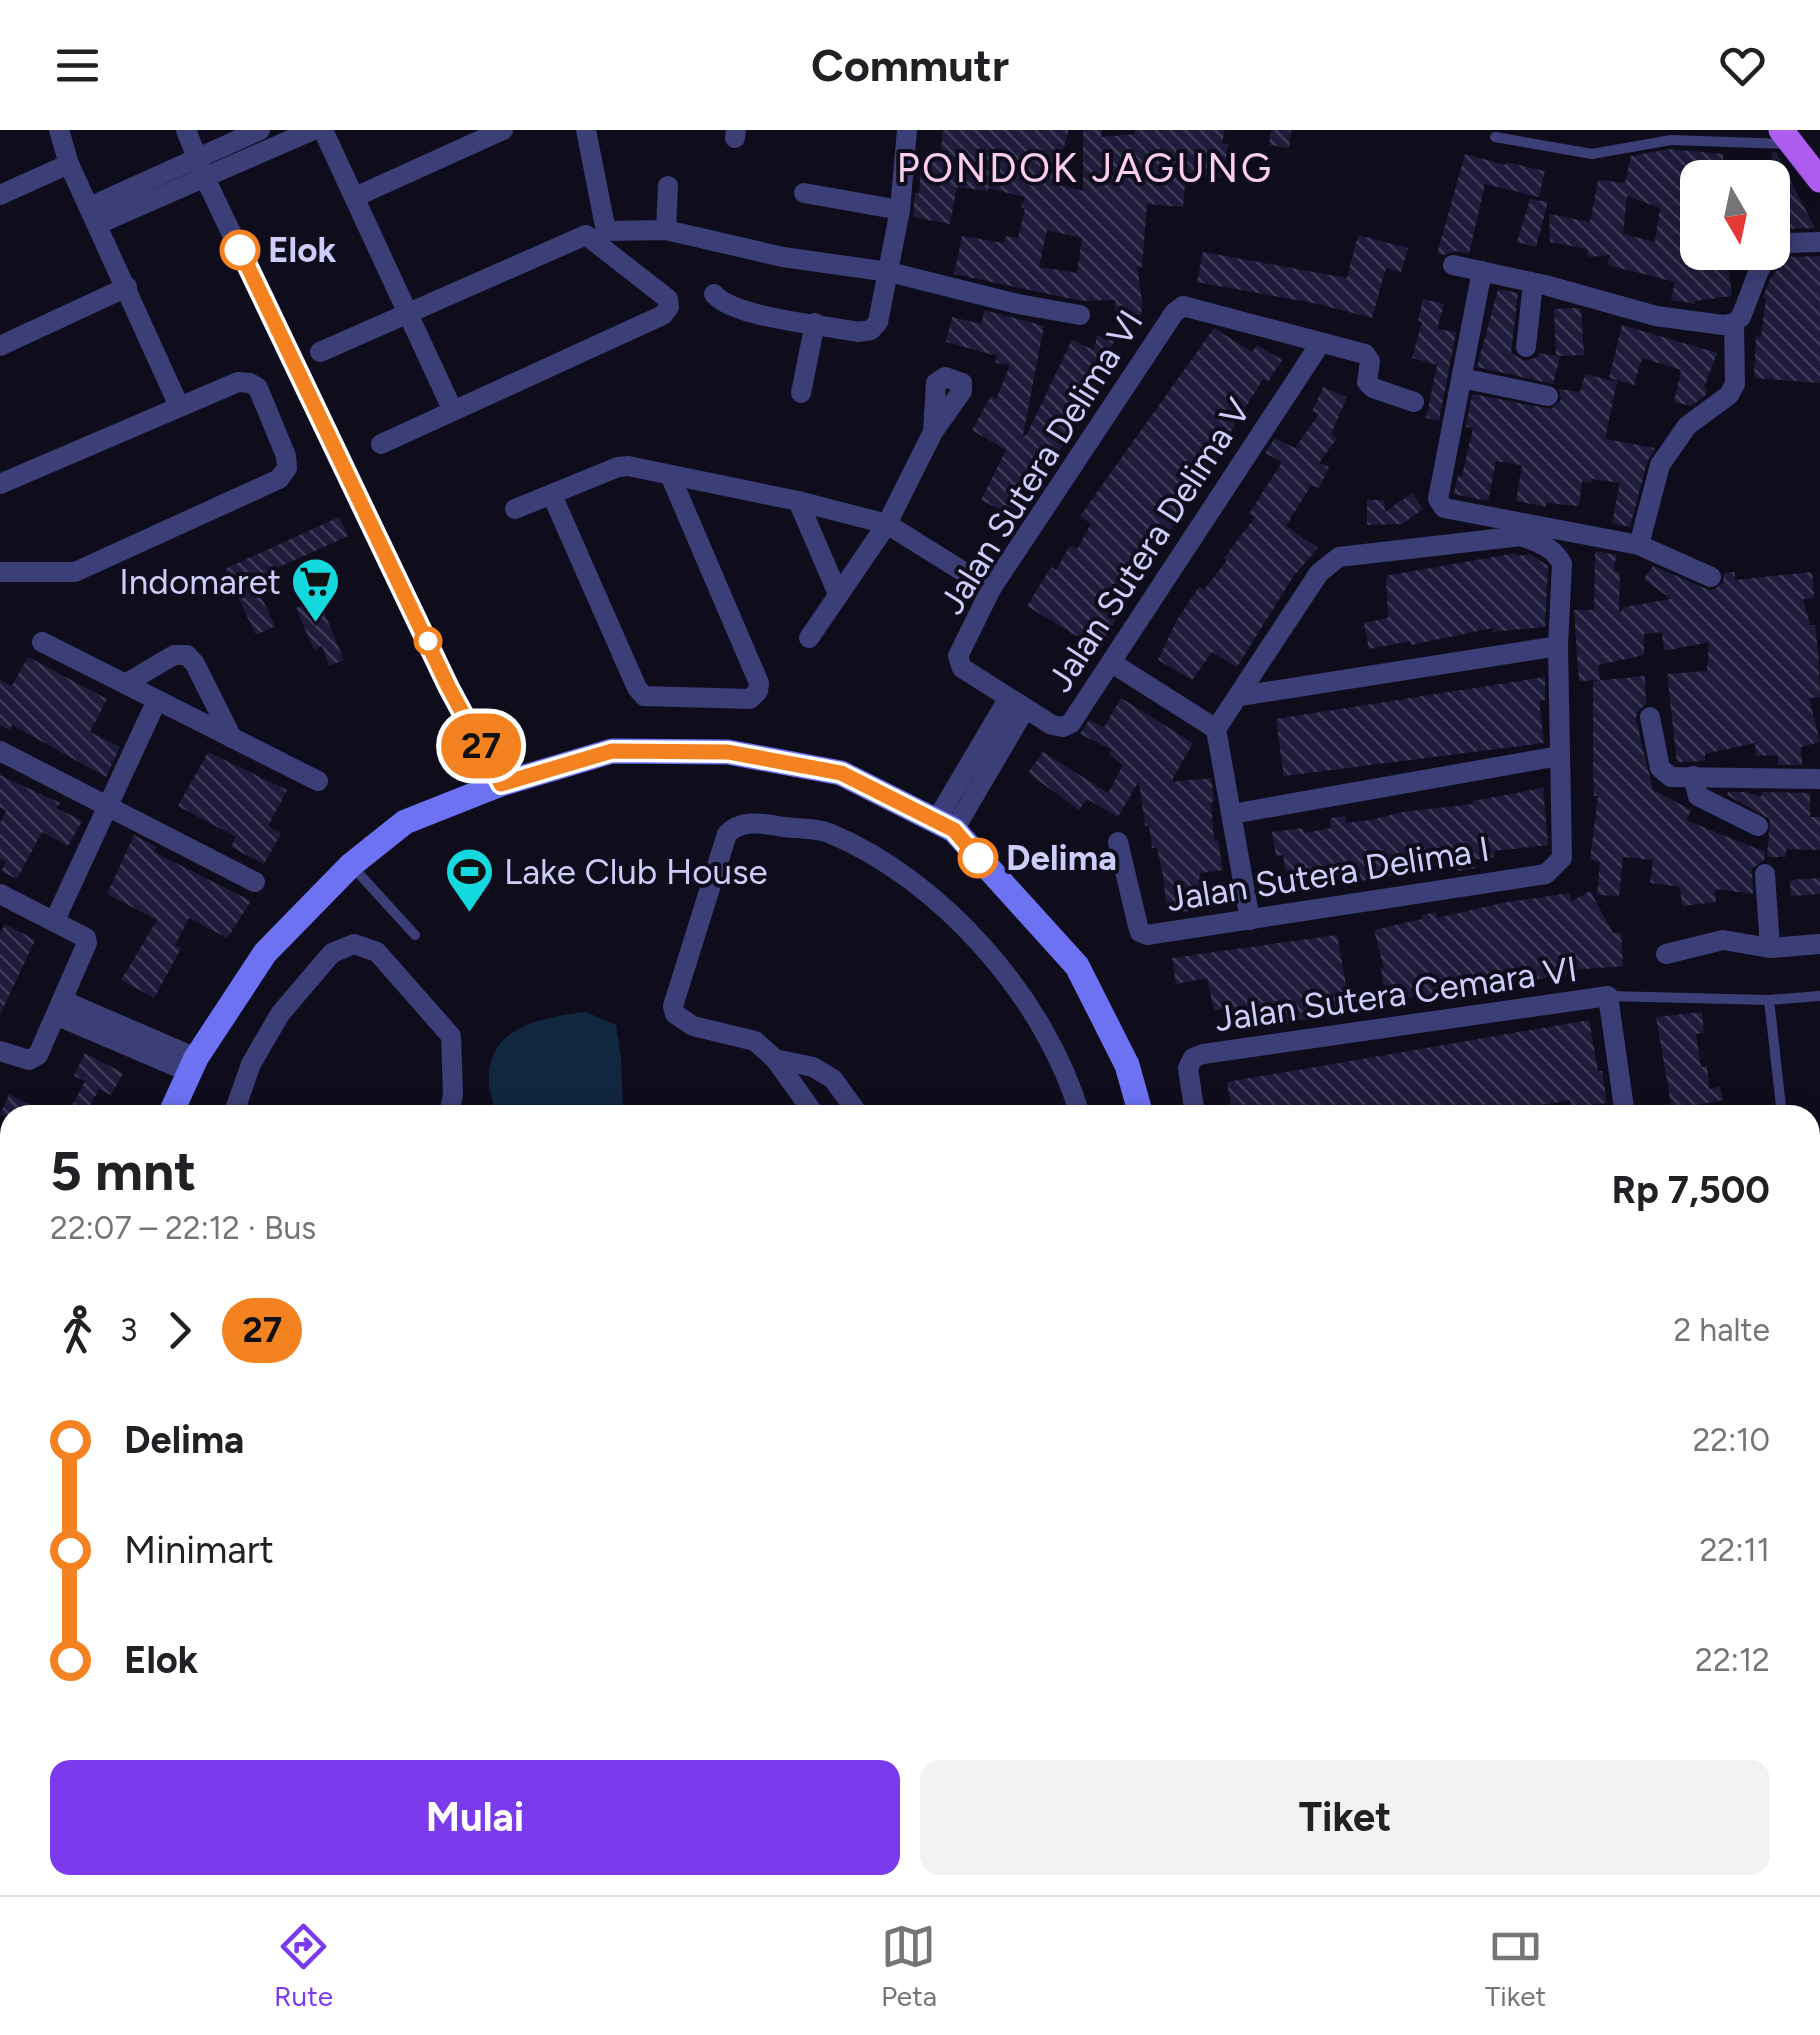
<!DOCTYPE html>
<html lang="id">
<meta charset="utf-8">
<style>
body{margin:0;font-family:Figtree,sans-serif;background:#f2f2f2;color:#202124;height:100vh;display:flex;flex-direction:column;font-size:38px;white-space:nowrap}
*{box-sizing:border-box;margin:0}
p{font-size:32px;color:#757577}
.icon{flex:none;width:55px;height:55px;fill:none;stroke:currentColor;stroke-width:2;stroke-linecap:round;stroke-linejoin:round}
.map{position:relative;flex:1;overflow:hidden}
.panel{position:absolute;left:0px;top:975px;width:1820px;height:790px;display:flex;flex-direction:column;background:#fff;border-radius:30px 30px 0 0;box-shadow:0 5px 25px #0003}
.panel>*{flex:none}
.badge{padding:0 20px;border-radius:32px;font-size:35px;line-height:65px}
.needle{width:65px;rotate:171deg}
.controls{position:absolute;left:1680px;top:30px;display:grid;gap:20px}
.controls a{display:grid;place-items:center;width:110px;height:110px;border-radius:20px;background:#fff;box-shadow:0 5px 25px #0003;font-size:50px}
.map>.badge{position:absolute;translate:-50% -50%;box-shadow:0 0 0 5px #fff}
.legs{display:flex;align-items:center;gap:15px;height:110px;padding:0 50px;font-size:32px}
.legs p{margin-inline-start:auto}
.head{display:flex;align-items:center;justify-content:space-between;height:170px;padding:0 50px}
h1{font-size:55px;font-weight:700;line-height:75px}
.cta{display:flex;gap:20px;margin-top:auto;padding:20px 50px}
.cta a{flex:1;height:115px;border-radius:20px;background:#7c3aed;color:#fff;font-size:40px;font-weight:700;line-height:115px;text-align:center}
.cta a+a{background:#f2f2f2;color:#202124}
ul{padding:0 50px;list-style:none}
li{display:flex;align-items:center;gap:35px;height:110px;font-size:38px}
li i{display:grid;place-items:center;width:15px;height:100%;margin:0 12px;background:currentColor}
li i::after{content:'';width:25px;height:25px;margin:-12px;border:8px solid;border-radius:50%;background:#fff}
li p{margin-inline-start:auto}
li:first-child i{background:linear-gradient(#0000 50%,currentColor 0)}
li:last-child i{background:linear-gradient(currentColor 50%,#0000 0)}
header{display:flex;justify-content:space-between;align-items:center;height:130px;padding:0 50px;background:#fff;font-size:45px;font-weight:700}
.tabs{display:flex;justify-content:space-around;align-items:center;height:140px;border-top:2px solid #e0e0e0;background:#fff;font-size:28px;color:#757577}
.tabs a{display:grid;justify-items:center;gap:5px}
.tabs .current{color:#7c3aed}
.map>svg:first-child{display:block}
.water{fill:#112740}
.building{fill:url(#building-back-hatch);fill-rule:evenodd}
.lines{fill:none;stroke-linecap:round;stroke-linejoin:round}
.lane{stroke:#3c3e77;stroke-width:10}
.street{stroke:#3c3e77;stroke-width:20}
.secondary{stroke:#6c72f2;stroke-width:25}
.primary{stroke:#af5df1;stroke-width:25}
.line-1-casing{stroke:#fff;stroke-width:22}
.line-1{stroke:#f58220;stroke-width:15}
.stop-1-dot{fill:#fff;stroke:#f58220;stroke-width:5}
.labels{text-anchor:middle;stroke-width:8;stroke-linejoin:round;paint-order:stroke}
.stop-label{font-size:35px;font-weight:bold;fill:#ceccfb;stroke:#0f0d1c;text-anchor:start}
.street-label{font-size:35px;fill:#ceccfb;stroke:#0f0d1c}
.poi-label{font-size:35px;fill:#ceccfb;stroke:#0f0d1c;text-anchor:end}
.quarter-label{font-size:40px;letter-spacing:2.5px;fill:#fbceee;stroke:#0f0d1c}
</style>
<header><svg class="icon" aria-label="menu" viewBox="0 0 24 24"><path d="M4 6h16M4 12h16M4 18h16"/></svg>Commutr<svg class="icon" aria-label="heart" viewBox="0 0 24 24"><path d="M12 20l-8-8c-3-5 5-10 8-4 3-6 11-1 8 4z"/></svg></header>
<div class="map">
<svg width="1820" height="1765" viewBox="0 0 1820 1765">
<defs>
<pattern id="building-back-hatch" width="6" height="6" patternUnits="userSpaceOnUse" patternTransform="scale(2.5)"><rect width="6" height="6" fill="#1f1b3b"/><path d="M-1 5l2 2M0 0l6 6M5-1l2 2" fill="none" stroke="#3e3b58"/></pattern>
</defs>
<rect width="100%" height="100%" fill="#0f0d1c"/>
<g class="water">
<path d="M586,882L616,895L621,927L623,985H497C494,975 490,964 489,954C484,897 543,887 586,882Z"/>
<path d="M735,1755H931L937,1765H742Z"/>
</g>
<g class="building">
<path d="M943,0H1069L1053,53L1083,61V0H1102L1101,7L1135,4V0H1225L1222,13L1228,14L1223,48L1186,42L1183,77L1147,74L1142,137L1137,136L1142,172L1141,194L1116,195L1115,170L1082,171L954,144L962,106L1004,113L1006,106L1018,108L1025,78L1021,77L1025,67L988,58V61L957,57L950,94L913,87L915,63L919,64L921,29L940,30ZM1047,100L1082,108L1077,143L1039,137Z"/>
<path d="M1271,0H1291L1289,18L1269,15Z"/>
<path d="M1670,19L1724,24L1720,48H1698V122H1755L1745,137L1728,134L1732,166L1695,171V174L1671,170L1675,152L1607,135L1610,125L1588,127L1587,119L1550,112L1549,84L1590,92L1598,50L1625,53L1631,26ZM1627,66L1660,78L1655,112L1623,104Z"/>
<path d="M1772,22H1776L1815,98L1786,99L1772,105V48H1746L1772,34Z"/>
<path d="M1465,24L1505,35L1506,32L1545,41L1539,67L1485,54L1469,124L1455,121L1443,125L1437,124Z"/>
<path d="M1530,69L1548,72L1536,117L1517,112Z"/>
<path d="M1358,105L1408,118L1401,142L1386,138L1372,188L1318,174L1197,152L1203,122L1347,148Z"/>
<path d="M1820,126V253L1754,248L1756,206L1761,207L1766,168L1763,167L1771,147L1790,127Z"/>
<path d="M1498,159L1518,163L1511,223L1525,231L1538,227L1539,223L1560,227L1553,254L1477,237Z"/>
<path d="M1423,169L1444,174L1437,199L1456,202L1439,291L1426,288L1437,235L1412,228L1422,192L1418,191Z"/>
<path d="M1576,178L1581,179L1584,225L1556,226L1554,179Z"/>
<path d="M984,180L1044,196L1023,305L1026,306L1072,210L1094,220L1097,206L1115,209L1080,280L1083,281L1046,343L1043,341L1031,366L1027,365L1016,387L981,370L1006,320L972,300L991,266L996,269L1010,235L996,233L997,226L946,212L952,187L982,194Z"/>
<path d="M1622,195L1717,223L1704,258L1707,259L1705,266L1691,276L1674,272L1681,240L1642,228L1634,255L1609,248Z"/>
<path d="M1214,198L1252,222L1257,215L1282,230L1268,252L1263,249L1098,519L1027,476L1051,437L1056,440L1070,416L1077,419L1091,394L1080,386Z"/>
<path d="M1585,244L1617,252L1605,309L1655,318L1647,332L1630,397L1612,393L1620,353L1592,349L1591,353L1582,351L1579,376L1546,373V377L1516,371L1522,335L1496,331L1488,371L1454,364L1458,345L1462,346L1473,298L1466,297L1472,264L1551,279L1561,270L1559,259L1580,262Z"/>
<path d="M1323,257L1347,267L1331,304L1337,308L1319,333L1329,337L1319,358L1311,355L1286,396L1318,418L1293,447L1237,537L1212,522L1192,550L1158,530L1177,490L1199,457L1204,460L1227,430L1224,428L1255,387L1249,384L1282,332L1265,323L1275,308L1295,318L1319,284L1312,282Z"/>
<path d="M1412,363L1423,379L1402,394L1367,395V370H1384L1385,382Z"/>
<path d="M339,387L348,406L253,449L275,496L256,505L225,439Z"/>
<path d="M1595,421L1616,425L1614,442H1620L1619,484L1624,477L1671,469L1644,449L1653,436L1711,461L1723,453L1724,443L1735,442V450L1812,442L1814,468L1803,469L1810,495H1815L1818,521L1820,567L1809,568L1820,612L1801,617L1802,635H1778V625L1756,626L1755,613L1705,624V631L1677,632L1667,544L1707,541L1709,512L1664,521L1662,502L1644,504V525L1598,535L1600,550L1579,551L1574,480H1594Z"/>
<path d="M1516,423L1517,426L1530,424L1548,436L1545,497L1493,502V498L1411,515L1410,511L1369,519L1364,493L1388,488L1386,446Z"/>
<path d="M318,468L344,530L329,536L322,516L314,520L296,478Z"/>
<path d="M28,527L107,569L90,602L120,617L106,647L12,595L10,600L0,595V550L12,556Z"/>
<path d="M1645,546L1646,574L1637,582L1636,590L1653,660L1691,680L1686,690L1765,722L1764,730L1752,739L1753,764L1715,759L1716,772L1682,776L1680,757L1650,753L1653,730L1623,727L1619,766L1597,765L1600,732L1590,730L1598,666H1594L1593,642V551Z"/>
<path d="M1545,547V570L1539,571L1544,613L1284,646L1276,589Z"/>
<path d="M1121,568L1193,613L1171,652L1211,648L1214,671L1211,672L1214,711L1218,710L1223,740L1200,743L1204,780L1167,783L1163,745L1157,718H1152L1149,696H1145L1139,651L1118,687L1087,669L1079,680L1028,643L1043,622L1108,663L1123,635L1109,624L1112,620L1080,604L1089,590L1104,597Z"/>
<path d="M208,622L287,660L268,696L281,703L264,734L231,717L236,707L178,676Z"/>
<path d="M0,645L60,673L57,678L82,691L68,716L42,702L17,749L1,741L6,732L0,729V693L6,681L0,677Z"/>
<path d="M1543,658L1548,715L1494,721L1495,727L1474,730L1476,738L1458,741L1457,733L1408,740V742L1374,749L1354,752L1353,747L1315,756L1311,741L1286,744L1283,725L1276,726L1272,702L1303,698L1304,703L1331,698L1330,688L1345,686L1346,693L1371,690L1403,682L1473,674V671Z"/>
<path d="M1728,662H1747L1761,667L1762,662L1810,663V687H1820V720L1786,719V727H1767L1770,689L1727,665Z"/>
<path d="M134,705L157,717L154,722L251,771L227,808L189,788L175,815L181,818L154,868L121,850L157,790L107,764Z"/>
<path d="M1820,748V764L1791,766L1790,750Z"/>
<path d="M1590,761L1613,803H1621L1623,836L1572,840L1573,844L1386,871L1381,838H1384L1374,800L1422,789V785L1436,782L1437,788L1502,773L1570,763L1571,772Z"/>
<path d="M5,794L35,810L0,885V804Z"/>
<path d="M1337,805L1351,882L1236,902L1232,877L1214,881L1207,848L1176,854L1172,828Z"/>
<path d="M1702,882L1704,903L1696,904L1701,937L1707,936L1709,959L1720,956L1723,970L1693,976L1694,985H1673L1656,887Z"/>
<path d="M1589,890L1598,941H1602L1607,973L1571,978L1570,970L1485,985H1260L1259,978L1232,983L1227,952Z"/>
<path d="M85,923L123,943L111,965L99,959L85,985H67L85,951L74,946Z"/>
<path d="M9,964L30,975L25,985H0Z"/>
</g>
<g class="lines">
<g class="lane">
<path d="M1495,7L1592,24L1671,10L1787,14"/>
<path d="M352,736L415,805"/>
<path d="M1608,866L1769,870L1820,866"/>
<path d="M1769,870L1782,985"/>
<path d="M1810,1030L1820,1028"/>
</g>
<g class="street">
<path d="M59,0L69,34L179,276"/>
<path d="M186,0L205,48L449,558L501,654"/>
<path d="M323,0L453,281"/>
<path d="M586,0L606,101L666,100L783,127L889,142L1018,174L1080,185"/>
<path d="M735,8L736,0"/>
<path d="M804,63L900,80"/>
<path d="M0,65L69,34"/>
<path d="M355,67L503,0"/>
<path d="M89,77L260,0"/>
<path d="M98,94L313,0"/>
<path d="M666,100L668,56"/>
<path d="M1772,122L1786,113L1820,112"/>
<path d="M1453,135L1545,155L1656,186L1723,195L1734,193L1741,187L1759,140L1772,122"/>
<path d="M1482,141L1438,369L1444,378L1639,415L1711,447"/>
<path d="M714,164C734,188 825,195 858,202L871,200L878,192L900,80L907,0"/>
<path d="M1320,214L1071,593L1063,597L1052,595L962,538L958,526L991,459L1174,183L1183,176L1365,224L1370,231L1367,252L1373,258L1414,272"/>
<path d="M0,216L127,157"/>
<path d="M1526,217L1533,153"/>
<path d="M320,222L586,105L668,169L669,177L663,185L381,314"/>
<path d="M1462,248L1548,266"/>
<path d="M801,263L815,193"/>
<path d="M0,354L238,252L250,253L258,258L286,326L287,338L279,349L75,442H0"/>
<path d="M552,365L637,558L644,566L750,569L758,561L759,553L670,345"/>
<path d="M798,371L838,464"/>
<path d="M515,379L618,337L628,336L798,371L887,394L991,459"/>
<path d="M1639,415L1660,335L1687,296L1729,265L1735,254L1734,193"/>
<path d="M809,508L887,394L933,302L962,261V253L945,247L936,253L933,302"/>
<path d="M42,512L318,651"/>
<path d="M1112,533L1216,599L1250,790"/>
<path d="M125,554L174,525H187L195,534L232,608"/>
<path d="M1240,566L1558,516"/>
<path d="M1650,587L1660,638L1671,647L1820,649"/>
<path d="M0,621L255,752"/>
<path d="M1693,646L1698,666L1758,696"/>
<path d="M1232,684L1559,626"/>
<path d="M936,691L1008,569"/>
<path d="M954,700L1025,579"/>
<path d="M1118,712L1138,796L1140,802L1147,805L1546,744L1562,728L1558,516L1562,434C1554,417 1539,413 1521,406L1339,427L1319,443L1216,599"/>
<path d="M1765,744L1770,818"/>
<path d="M0,764L86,808L87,813L38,925L29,930L0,921"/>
<path d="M55,790L157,570"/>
<path d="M1666,824L1723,810L1770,818L1820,814"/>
<path d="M64,871L196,928"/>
<path d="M58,886L189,942"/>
<path d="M775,929L815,985"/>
<path d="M233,985L251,934L280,884L332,823L354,814L377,822L451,906L453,964L449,985"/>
<path d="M859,985L833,949L813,937L775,929L755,911L693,896L675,884L673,876L727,704C743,688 764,694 784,697C798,699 816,698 829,703C941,749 1047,870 1080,985"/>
<path d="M1195,985L1188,938L1193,928L1203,924L1608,866L1625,985"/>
<path d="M0,1061L10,1066"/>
<path d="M1810,1128L1820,1127"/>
<path d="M0,1263L10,1262"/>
<path d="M1810,1299L1820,1297"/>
<path d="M0,1379L10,1378"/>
<path d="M1810,1460L1820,1459"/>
<path d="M0,1500L10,1499"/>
<path d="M1810,1598L1820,1597"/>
<path d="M0,1643L10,1642"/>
<path d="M1810,1749L1820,1747"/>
<path d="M539,1755L544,1765"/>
<path d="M1179,1755L1187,1765"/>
<path d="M1420,1755L1426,1765"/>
<path d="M148,1765L160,1755"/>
<path d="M228,1765L304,1755"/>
<path d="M1712,1765L1773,1755"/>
</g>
<g class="secondary">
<path d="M170,985L196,928L265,823L351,735L405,692L501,654L612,621L728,622L841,643L954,700L1077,836L1127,935L1141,985"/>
<path d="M292,1755L294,1765"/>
<path d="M1477,1755L1482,1765"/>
</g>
<path class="primary" d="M1781,0L1820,50"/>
</g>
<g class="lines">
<defs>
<path id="line-1" d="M240,120L449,558L501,654L612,621L728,622L841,643L954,700L978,728"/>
</defs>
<use href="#line-1" class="line-1-casing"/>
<use href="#line-1" class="line-1"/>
</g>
<defs>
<symbol id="supermarket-pin" viewBox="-11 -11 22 30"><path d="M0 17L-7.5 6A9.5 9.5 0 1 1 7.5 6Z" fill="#14d9df" stroke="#0f0d1c"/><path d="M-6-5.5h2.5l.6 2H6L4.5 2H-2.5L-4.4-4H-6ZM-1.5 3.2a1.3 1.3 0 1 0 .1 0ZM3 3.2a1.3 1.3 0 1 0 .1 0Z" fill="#111"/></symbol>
<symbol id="stadium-pin" viewBox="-11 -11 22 30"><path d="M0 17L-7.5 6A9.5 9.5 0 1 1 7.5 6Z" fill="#14d9df" stroke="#0f0d1c"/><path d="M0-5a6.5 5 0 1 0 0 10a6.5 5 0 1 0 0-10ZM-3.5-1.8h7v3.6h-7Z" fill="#111"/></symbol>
</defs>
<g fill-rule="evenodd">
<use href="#supermarket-pin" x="288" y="424" width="55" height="75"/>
<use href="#stadium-pin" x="442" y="714" width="55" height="75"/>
</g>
<g class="stop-1-dot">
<circle cx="240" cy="120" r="18"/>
<circle cx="428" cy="511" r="12"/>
<circle cx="978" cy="728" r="18"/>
</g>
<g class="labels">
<g class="stop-label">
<text x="268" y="132">Elok</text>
<text x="1006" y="740">Delima</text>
</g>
<g class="street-label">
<text transform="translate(1041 332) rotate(-58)" y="12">Jalan Sutera Delima VI</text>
<text transform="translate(1149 415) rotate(-57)" y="12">Jalan Sutera Delima V</text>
<text transform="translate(1328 744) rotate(-9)" y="12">Jalan Sutera Delima I</text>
<text transform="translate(1396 864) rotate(-8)" y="12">Jalan Sutera Cemara VI</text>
</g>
<g class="poi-label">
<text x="281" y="464">Indomaret</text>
<text x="504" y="754" text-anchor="start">Lake Club House</text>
</g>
<g class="quarter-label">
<text x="1085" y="52">PONDOK JAGUNG</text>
</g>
</g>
</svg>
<div class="controls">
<a><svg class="needle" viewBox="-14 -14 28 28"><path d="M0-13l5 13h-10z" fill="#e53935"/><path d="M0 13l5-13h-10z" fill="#757577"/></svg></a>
</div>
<b class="badge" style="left:481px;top:616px;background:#f58220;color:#111">27</b>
<section class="panel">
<div class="head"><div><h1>5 mnt</h1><p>22:07 – 22:12 · Bus</p></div><b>Rp 7,500</b></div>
<div class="legs"><svg class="icon" aria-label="walk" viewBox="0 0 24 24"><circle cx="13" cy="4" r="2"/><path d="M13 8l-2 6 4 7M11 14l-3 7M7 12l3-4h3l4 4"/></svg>3<svg class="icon" aria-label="forward" viewBox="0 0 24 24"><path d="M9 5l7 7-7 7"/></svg><b class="badge" style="background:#f58220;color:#111">27</b><p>2 halte</p></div>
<ul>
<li><i style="color:#f58220"></i><b>Delima</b><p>22:10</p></li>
<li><i style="color:#f58220"></i><span>Minimart</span><p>22:11</p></li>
<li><i style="color:#f58220"></i><b>Elok</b><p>22:12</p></li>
</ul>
<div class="cta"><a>Mulai</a><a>Tiket</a></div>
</section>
</div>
<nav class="tabs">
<a class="current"><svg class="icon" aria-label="directions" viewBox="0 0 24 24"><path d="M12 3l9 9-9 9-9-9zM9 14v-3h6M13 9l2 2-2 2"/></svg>Rute</a>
<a><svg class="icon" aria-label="map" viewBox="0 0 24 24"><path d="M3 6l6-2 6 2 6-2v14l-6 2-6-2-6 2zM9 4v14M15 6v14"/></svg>Peta</a>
<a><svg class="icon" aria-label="tickets" viewBox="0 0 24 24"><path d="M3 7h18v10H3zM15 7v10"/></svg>Tiket</a>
</nav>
